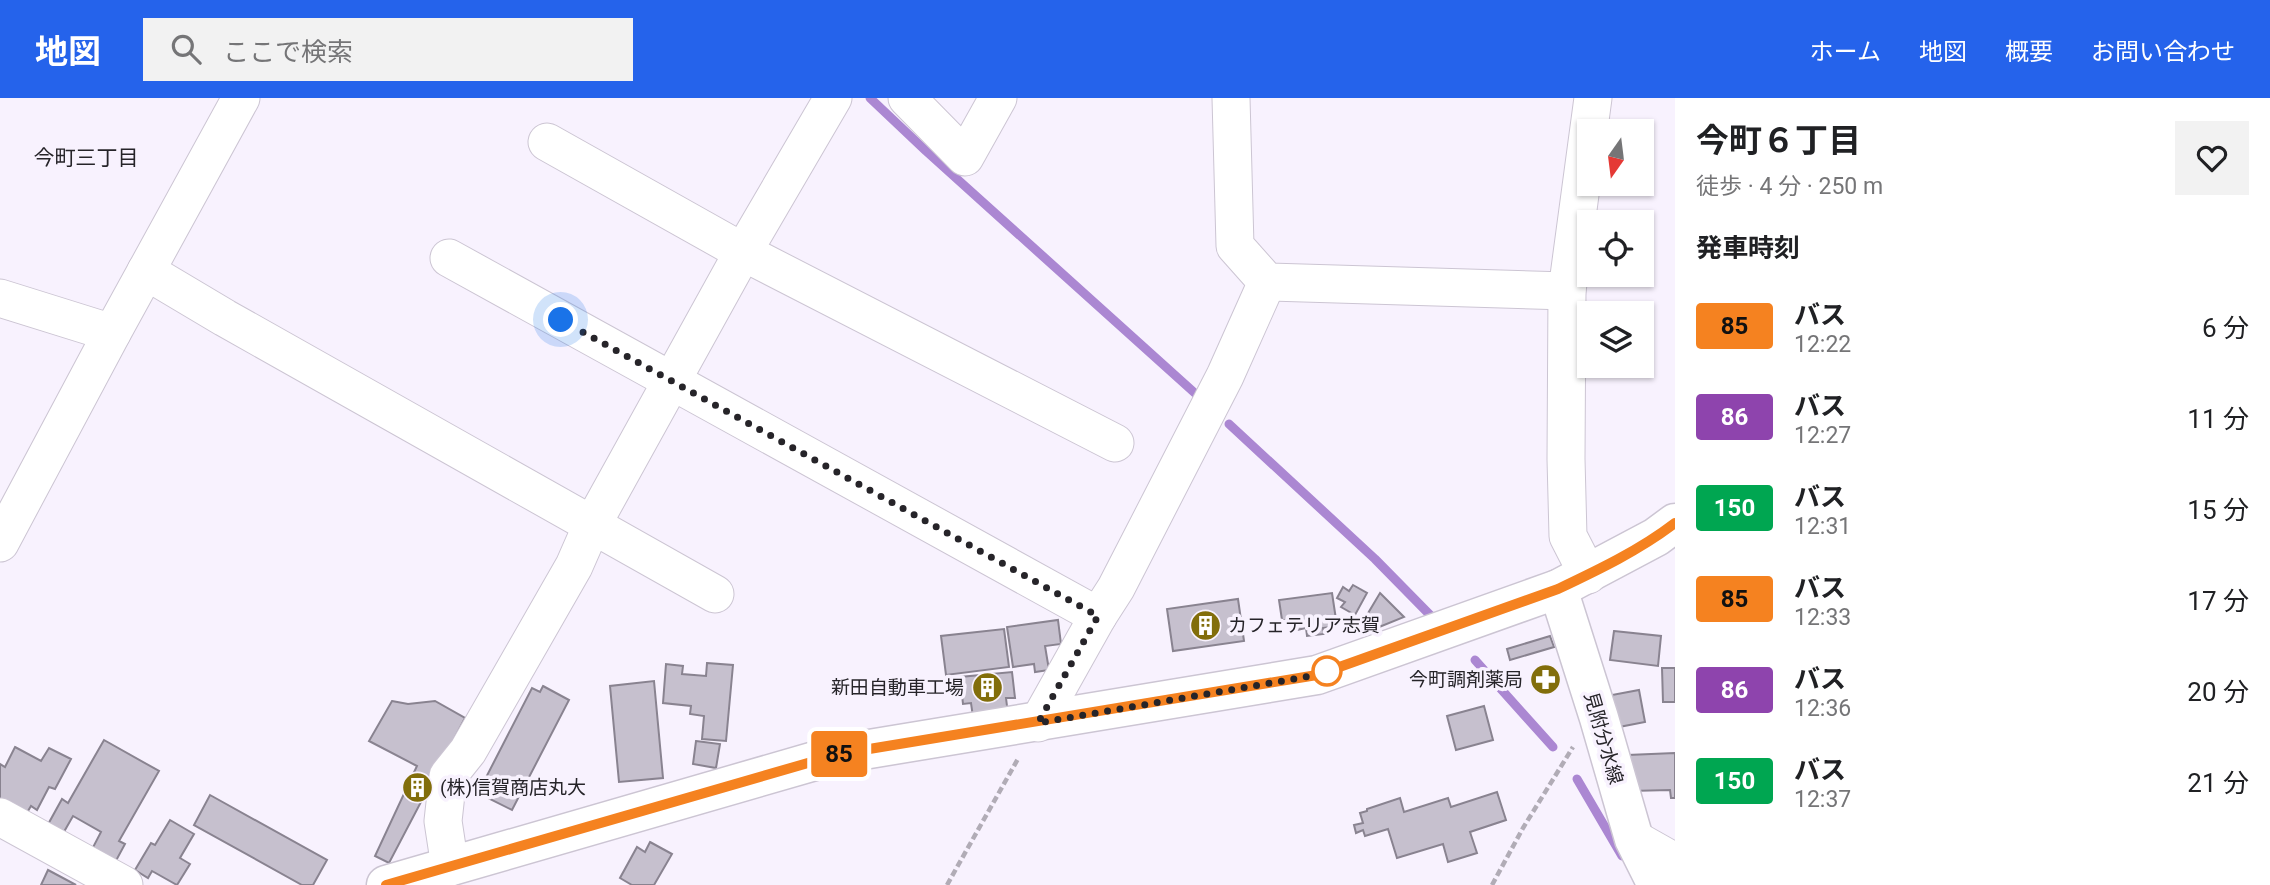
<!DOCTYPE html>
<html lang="ja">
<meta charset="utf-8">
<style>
body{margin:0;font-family:Roboto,"Noto Sans JP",sans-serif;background:#f2f2f2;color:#202124;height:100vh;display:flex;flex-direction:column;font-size:26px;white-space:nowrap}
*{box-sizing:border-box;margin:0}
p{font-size:23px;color:#757577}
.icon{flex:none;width:38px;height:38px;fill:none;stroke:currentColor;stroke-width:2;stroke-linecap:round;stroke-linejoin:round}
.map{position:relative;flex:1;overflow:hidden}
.side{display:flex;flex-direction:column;background:#fff;width:595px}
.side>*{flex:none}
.badge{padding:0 14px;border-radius:5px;font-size:24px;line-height:46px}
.needle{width:46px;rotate:194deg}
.controls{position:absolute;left:1577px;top:21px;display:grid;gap:14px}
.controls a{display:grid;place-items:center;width:77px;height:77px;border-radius:0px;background:#fff;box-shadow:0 2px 5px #0004;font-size:35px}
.you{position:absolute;width:35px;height:35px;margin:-18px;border:5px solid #fff;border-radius:50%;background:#1a73e8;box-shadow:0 0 0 10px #1a73e833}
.map>.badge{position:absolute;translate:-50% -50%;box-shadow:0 0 0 4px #fff}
h2{padding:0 21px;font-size:26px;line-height:63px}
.round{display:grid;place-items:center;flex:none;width:74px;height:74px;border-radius:0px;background:#f2f2f2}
.overview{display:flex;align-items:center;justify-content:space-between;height:119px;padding:0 21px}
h1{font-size:33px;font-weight:700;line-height:52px}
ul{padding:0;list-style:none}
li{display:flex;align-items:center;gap:21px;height:91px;padding:0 21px}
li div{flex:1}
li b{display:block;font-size:26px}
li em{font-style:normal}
li .badge{min-width:77px;font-weight:700;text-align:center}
header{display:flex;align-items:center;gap:42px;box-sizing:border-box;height:98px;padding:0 35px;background:#2563eb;color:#fff}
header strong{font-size:33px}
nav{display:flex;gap:38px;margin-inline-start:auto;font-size:24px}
.search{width:490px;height:63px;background:#f2f2f2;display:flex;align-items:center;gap:18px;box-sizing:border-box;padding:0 24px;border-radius:0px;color:#757577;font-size:26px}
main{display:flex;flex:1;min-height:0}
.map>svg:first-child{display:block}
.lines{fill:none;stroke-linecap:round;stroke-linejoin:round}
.stream{stroke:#ab87d2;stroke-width:9}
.building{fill:#c6c0ce;stroke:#898390;stroke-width:2}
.minor-casing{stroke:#ccc5d3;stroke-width:39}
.major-casing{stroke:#ccc5d3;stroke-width:41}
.path{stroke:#b1acb6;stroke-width:4.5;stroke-dasharray:7 3.5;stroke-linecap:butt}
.minor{stroke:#fff;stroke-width:37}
.major{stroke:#fff;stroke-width:38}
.line-casing{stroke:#fff;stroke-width:16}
.line{stroke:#f58220;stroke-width:10}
.walk{stroke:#262429;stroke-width:7;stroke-dasharray:0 12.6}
.stop-dot{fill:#fff;stroke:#f58220;stroke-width:3.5}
.labels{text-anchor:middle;stroke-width:7;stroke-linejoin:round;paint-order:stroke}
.poi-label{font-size:19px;fill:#262429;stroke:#f8f2fe;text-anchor:start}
.street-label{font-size:19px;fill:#262429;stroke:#f8f2fe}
.neighbourhood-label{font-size:21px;fill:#262429;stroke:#f8f2fe}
</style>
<header>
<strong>地図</strong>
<div class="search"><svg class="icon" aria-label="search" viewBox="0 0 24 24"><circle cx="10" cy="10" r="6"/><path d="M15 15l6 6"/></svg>ここで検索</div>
<nav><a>ホーム</a><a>地図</a><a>概要</a><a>お問い合わせ</a></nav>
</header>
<main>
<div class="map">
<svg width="1675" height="787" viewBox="0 0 1675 787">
<rect width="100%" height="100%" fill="#f8f2fe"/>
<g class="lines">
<g class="stream">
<path d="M870,0L926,53L1197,297"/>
<path d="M1229,326L1375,461L1433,520"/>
<path d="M1475,562L1553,649"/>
<path d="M1577,681L1622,758"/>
</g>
</g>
<g class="building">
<path d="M1353,487L1367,495L1355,517L1341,509L1345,504L1337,500L1343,489L1349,493Z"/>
<path d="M1332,495L1337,528L1323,530L1324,536L1307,538L1306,530L1292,533L1290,522H1282L1279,502Z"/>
<path d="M1380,495L1404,519L1367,534L1361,527Z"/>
<path d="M1238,501L1244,543L1173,553L1167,511Z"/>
<path d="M1058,522L1061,546L1045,548L1049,572L1035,574L1034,566L1013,569L1007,529Z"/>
<path d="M1004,531L1009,569L946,577L941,538Z"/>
<path d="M1614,533L1661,538L1658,568L1610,562Z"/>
<path d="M1550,538L1554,549L1510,562L1507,551Z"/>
<path d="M707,565L733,567L726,643L702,641L704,618L690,616L691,608L663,605L666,566L683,568L682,576L706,578Z"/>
<path d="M1662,570H1675V604H1663Z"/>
<path d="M1012,574L1015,600H1006L1008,616L973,619L971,605L963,606L960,579Z"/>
<path d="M654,583L663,680L619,684L610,588Z"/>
<path d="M543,588L569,602L512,712L478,695L532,590L540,594Z"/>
<path d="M1639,592L1645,624L1619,629L1612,597Z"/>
<path d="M392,603L408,606L435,603L465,620L389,765L375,758L417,668L369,643Z"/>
<path d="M1484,608L1493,642L1456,652L1447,618Z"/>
<path d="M104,642L159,673L119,743L125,746L111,772L88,759L101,734L73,718L61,739L46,730L62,701L68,705Z"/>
<path d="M696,643L720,646L716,670L693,666Z"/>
<path d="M15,649L41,663L49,650L71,661L55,691L49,689L37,712L31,708L25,718L0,708V666L5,669Z"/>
<path d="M1675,655V700H1671L1670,692L1630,693L1628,657Z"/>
<path d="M1497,694L1506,722L1470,734L1477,755L1448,764L1443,746L1397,760L1388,731L1365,738L1363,732L1356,735L1354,727L1363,725L1360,715L1367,713V711L1400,700L1404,714L1448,700L1451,709Z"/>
<path d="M210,697L327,762L313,787H302L194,727Z"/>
<path d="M170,722L194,736L180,760L190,766L177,787L152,773L148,780L135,772L151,745L155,747Z"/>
<path d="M650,744L672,756L654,787H632L620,780L637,749L645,754Z"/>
<path d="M48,772L76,787H41Z"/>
</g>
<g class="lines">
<defs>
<g id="minor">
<path d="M907,0L965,59L998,0"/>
<path d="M1231,0L1235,148L1267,184L1567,193"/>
<path d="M547,44L743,154L1115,345"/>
<path d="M449,160L1098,518"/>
<path d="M146,173L225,220L715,496"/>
<path d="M0,200L112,235"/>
<path d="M0,445L112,235L241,0"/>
<path d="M1588,477L1568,438L1566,361L1567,193L1593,0"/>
<path d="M1038,625L1098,518L1116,490L1225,278L1267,184"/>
<path d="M0,719L124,787"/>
<path d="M1634,741L1675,764"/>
<path d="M450,769L443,723L448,678L468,653L574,468L592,427L743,154L833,0"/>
</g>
<g id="major">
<path d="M1558,491L1599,620L1634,741L1657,787"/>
<path d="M386,787L839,656L1317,577L1558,491L1656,439L1675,425"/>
</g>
</defs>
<use href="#minor" class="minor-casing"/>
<use href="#major" class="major-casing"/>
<g class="path">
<path d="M947,787L1019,659"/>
<path d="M1492,787L1523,730L1573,649"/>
</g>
<use href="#minor" class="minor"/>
<use href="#major" class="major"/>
</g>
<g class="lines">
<defs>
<path id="line" d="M386,787L839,656L1317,577L1558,491C1598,472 1640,452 1675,425"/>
</defs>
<use href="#line" class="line-casing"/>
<use href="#line" class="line"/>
<path class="walk" d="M561,222L1098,518L1038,625L1317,577L1327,573"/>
</g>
<defs>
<symbol id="building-disc" viewBox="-11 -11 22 22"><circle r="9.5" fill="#826e0b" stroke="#f8f2fe"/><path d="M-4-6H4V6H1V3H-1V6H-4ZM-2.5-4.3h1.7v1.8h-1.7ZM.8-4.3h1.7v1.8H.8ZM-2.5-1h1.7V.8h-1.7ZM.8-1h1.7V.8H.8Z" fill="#fff"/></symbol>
<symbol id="pharmacy-disc" viewBox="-11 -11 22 22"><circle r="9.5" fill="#826e0b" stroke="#f8f2fe"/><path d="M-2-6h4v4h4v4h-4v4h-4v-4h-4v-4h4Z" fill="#fff"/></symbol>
</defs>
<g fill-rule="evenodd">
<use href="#building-disc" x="1188" y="510" width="35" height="35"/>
<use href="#pharmacy-disc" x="1528" y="564" width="35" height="35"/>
<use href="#building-disc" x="970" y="572" width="35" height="35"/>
<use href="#building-disc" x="400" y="672" width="35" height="35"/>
</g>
<circle class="stop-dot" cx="1327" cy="573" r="14"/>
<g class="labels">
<g class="poi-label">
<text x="1228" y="534">カフェテリア志賀</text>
<text x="1523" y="588" text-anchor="end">今町調剤薬局</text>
<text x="964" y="596" text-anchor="end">新田自動車工場</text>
<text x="440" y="696">(株)信賀商店丸大</text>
</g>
<g class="street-label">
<text transform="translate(1604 640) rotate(74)" y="7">見附分水線</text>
</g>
<g class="neighbourhood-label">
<text x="86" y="67">今町三丁目</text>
</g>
</g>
</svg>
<div class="controls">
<a><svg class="needle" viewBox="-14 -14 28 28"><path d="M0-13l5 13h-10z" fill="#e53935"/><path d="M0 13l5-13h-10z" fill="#757577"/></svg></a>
<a><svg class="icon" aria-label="locate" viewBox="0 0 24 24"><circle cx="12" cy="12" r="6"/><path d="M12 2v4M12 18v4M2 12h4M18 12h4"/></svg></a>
<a><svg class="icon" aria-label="layers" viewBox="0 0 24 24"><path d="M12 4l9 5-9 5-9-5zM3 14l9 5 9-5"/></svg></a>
</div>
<div class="you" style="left:561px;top:222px"></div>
<b class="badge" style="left:839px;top:656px;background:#f58220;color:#111">85</b>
</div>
<section class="side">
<div class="overview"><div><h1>今町６丁目</h1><p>徒歩 · 4 分 · 250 m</p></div><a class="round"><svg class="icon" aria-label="heart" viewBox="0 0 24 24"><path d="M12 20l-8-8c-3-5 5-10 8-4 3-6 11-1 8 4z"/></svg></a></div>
<h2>発車時刻</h2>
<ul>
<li><span class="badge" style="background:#f58220;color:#111">85</span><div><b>バス</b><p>12:22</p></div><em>6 分</em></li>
<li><span class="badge" style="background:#8e44ad;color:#fff">86</span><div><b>バス</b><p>12:27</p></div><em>11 分</em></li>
<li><span class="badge" style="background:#00a651;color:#fff">150</span><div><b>バス</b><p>12:31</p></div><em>15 分</em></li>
<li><span class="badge" style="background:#f58220;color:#111">85</span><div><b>バス</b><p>12:33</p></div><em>17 分</em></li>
<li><span class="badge" style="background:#8e44ad;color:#fff">86</span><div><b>バス</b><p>12:36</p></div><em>20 分</em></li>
<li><span class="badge" style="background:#00a651;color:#fff">150</span><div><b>バス</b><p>12:37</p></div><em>21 分</em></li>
</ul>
</section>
</main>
